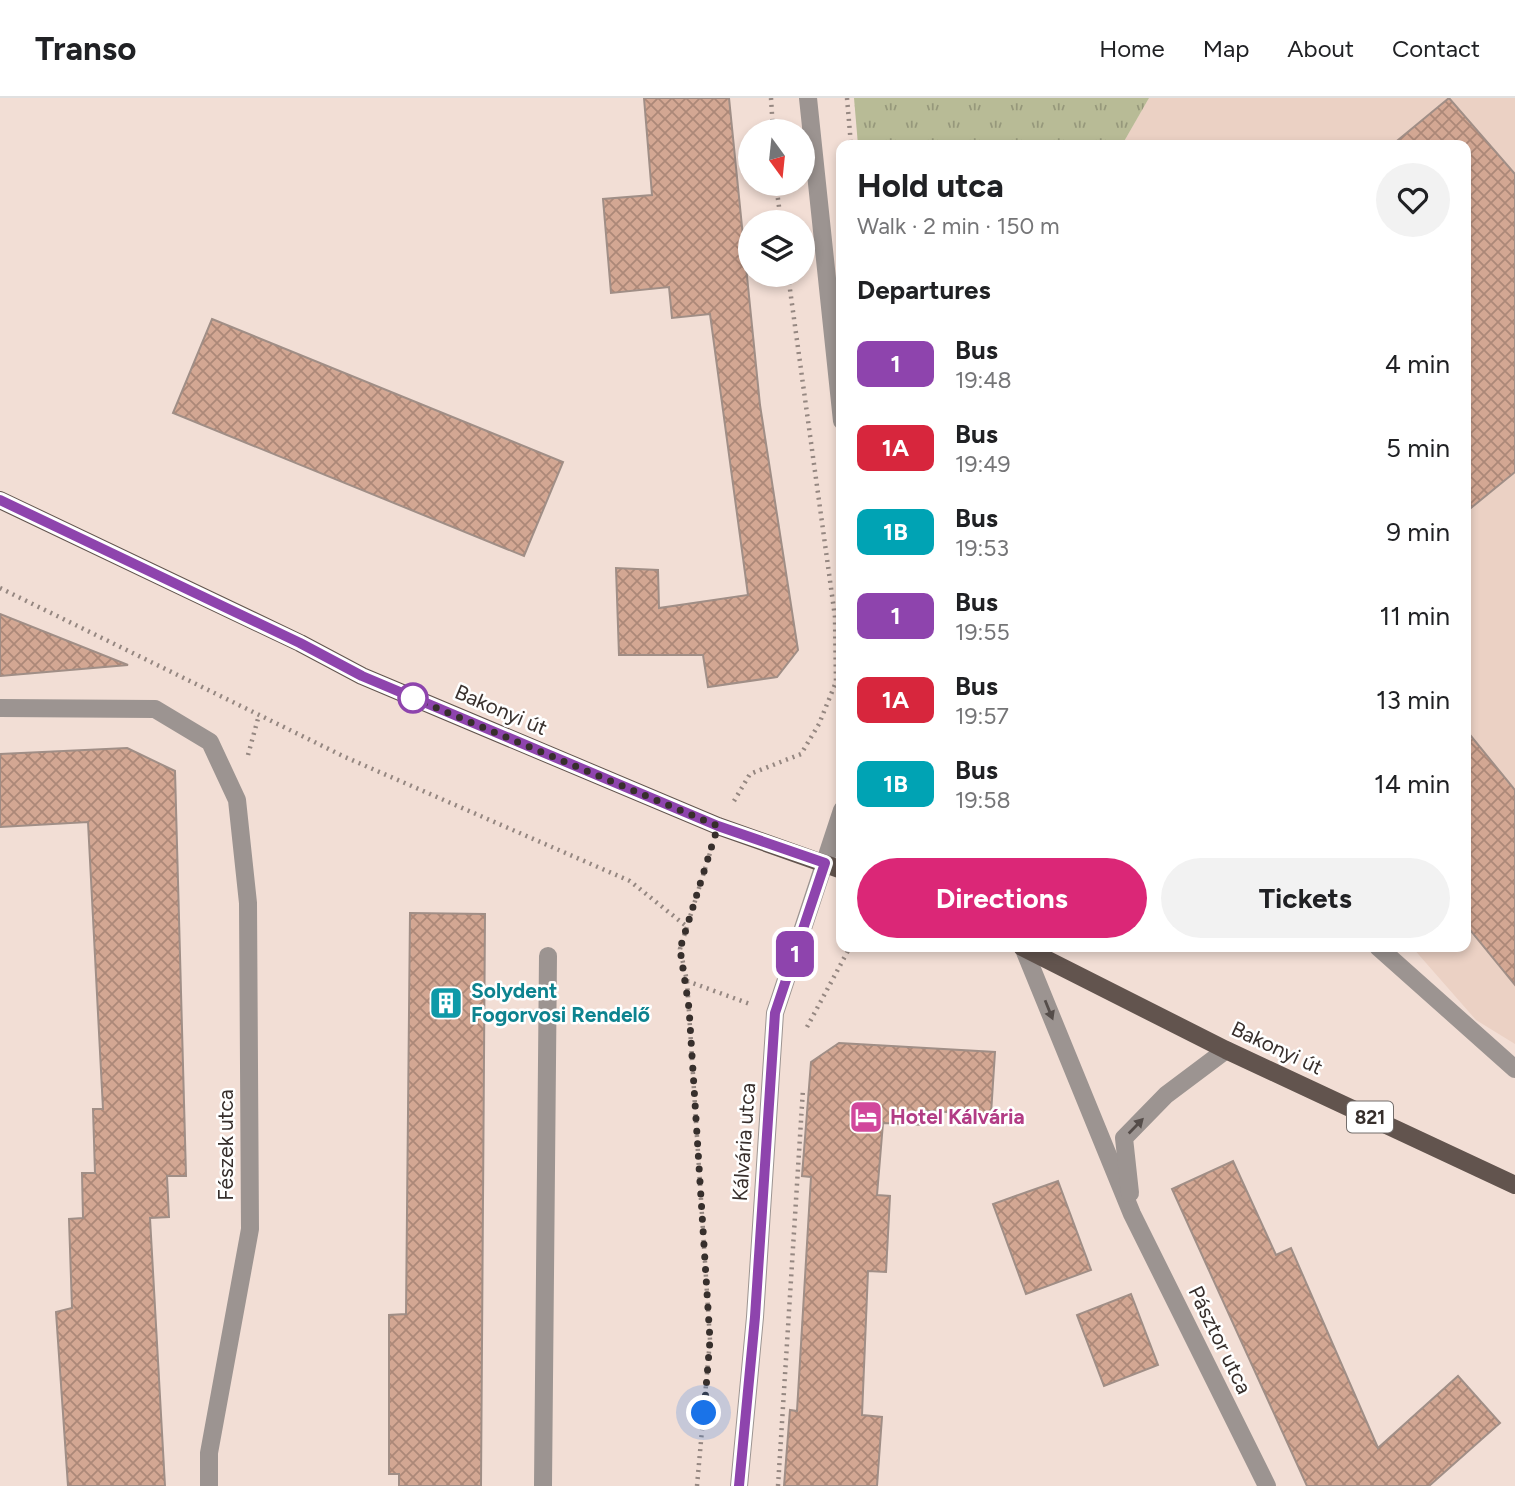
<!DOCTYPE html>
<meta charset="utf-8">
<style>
body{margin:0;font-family:Figtree,sans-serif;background:#f2f2f2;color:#202124;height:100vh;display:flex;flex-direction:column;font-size:26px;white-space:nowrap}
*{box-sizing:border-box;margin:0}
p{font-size:23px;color:#757577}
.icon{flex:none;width:38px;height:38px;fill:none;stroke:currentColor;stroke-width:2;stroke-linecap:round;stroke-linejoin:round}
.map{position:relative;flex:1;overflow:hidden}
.details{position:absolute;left:836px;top:42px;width:635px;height:812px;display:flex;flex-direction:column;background:#fff;border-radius:14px;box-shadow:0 4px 10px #0003}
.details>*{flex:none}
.badge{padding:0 14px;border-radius:10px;font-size:24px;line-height:46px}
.needle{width:46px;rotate:165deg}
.controls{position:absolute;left:738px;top:21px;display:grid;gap:14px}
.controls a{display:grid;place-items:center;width:77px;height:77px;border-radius:50%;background:#fff;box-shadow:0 4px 10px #0003;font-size:35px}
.you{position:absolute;width:35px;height:35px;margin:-18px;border:5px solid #fff;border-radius:50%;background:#1a73e8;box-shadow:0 0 0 10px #1a73e833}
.map>.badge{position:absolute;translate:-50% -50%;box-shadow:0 0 0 4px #fff}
h2{padding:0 21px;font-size:26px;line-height:63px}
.round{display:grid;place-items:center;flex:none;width:74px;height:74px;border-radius:37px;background:#f2f2f2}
.overview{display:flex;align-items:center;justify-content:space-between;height:119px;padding:0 21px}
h1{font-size:33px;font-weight:700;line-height:52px}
.action{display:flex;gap:14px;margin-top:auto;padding:14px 21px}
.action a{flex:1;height:80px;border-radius:42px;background:#db2777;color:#fff;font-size:28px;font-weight:700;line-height:80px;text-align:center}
.action a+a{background:#f2f2f2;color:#202124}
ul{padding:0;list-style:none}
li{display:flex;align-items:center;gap:21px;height:84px;padding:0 21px}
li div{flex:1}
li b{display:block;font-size:26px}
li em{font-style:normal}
li .badge{min-width:77px;font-weight:700;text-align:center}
header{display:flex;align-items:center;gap:42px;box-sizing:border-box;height:98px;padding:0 35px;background:#fff;border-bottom:2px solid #e0e0e0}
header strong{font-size:33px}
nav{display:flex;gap:38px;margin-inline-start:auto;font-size:24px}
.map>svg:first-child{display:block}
.built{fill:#ebd1c4}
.grass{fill:url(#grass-tufts)}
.building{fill:url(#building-cross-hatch);stroke:#a08e86;stroke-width:2}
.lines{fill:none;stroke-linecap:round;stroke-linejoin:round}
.path{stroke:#958781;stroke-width:4.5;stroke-dasharray:2 5;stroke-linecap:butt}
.minor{stroke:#9c9491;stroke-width:18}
.major{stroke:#62544e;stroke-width:18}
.oneway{fill:#554d4a}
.line-casing{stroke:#fff;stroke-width:16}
.line{stroke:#8e44ad;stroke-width:10}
.walk{stroke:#372f2c;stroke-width:7;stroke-dasharray:0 12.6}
.stop-dot{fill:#fff;stroke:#8e44ad;stroke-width:3.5}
.labels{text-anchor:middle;stroke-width:5;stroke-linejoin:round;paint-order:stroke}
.shield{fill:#fff;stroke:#736d6b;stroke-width:2}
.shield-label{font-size:19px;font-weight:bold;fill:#372f2c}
.street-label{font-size:21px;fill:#372f2c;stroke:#fff}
.culture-label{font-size:21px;font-weight:bold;fill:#0d838f;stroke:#fff;text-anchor:start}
.hotel-label{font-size:21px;font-weight:bold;fill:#b23c85;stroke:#fff;text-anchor:start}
</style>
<header>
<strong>Transo</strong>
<nav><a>Home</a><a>Map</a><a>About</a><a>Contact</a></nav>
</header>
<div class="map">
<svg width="1515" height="1388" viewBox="0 0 1515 1388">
<defs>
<pattern id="grass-tufts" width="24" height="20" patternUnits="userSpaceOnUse" patternTransform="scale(1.75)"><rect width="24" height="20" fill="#b8bb96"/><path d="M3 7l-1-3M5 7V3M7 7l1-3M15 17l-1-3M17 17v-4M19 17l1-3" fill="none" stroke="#96987b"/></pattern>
<pattern id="building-cross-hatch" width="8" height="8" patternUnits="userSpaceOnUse" patternTransform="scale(1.75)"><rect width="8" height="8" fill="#d3a793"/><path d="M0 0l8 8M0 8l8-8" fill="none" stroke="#ac8878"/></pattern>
</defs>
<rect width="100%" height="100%" fill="#f2ded5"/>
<path class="built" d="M1149,0H1515V946L1476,922L1412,849H1466V47H1122Z"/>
<path class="grass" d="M854,0H1149L1122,47H858Z"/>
<g class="building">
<path d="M644,0H729L760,307L798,552L777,579L708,589L703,557H619L616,470L658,472L659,510L748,497L710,216L672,220L669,189L611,195L603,101L652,97Z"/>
<path d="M1449,0L1515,76V374L1466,414V47H1392Z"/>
<path d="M212,221L563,364L524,458L173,315Z"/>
<path d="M0,516L128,567L0,578Z"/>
<path d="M1466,632L1515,692V887L1466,827Z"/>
<path d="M127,650L175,673L186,1078H167L169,1119L150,1120L165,1388H68L56,1214L72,1210L69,1121L83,1120L82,1075H95L93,1011H103L88,724L0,729V656Z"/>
<path d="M410,815L485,816L481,1388H399V1376H389V1217L406,1216Z"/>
<path d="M839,945L995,954L991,1016L926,1013L925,1027L883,1025L877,1097L890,1098L886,1174L868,1173L862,1317L882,1319L877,1388H784L790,1312L797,1313L811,1079L802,1078L811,964Z"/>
<path d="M1233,1063L1276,1157L1291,1150L1378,1350L1458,1278L1500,1325L1429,1388H1307L1172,1091Z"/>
<path d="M1058,1083L1091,1172L1026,1196L993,1106Z"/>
<path d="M1131,1196L1158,1267L1104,1288L1077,1217Z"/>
</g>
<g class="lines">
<g class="path">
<path d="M771,0L773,33"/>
<path d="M847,0L851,47"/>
<path d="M776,86L781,124"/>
<path d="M0,490L345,659L630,783L686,828"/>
<path d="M248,657L259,617"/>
<path d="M734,703L750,676L801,656L819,626L836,584L835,519L788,177"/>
<path d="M687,883L750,906"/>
<path d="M807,929L850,849"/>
<path d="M697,1388L710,1242L687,883L680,851L710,755"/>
<path d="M778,1388L803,991"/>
</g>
<g class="minor">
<path d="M808,0L842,323"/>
<path d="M0,610L155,611L210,644L237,702L248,805L250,1131L209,1355V1388"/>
<path d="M1023,849L1132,1116L1267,1388"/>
<path d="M1378,849L1515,971"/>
<path d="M1130,1095L1124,1040L1166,997L1226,952"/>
<path d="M543,1388L548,858"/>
<path d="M739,1388L755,1219L775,915L842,712"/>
</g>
<g class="major">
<path d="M0,402L300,545L362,578L718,728L842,772"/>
<path d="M1022,849L1226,952L1515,1087"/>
</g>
</g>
<defs><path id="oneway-solid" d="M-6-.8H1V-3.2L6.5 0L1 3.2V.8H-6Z" transform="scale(1.75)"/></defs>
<g class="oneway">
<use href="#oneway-solid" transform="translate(1049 912) rotate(68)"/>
<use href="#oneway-solid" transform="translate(1136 1028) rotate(-46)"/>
</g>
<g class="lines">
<defs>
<path id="line" d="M0,402L300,545L362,578L718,728L825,765L775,915L755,1219L739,1388"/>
</defs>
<use href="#line" class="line-casing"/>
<use href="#line" class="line"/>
<path class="walk" d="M413,600L718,728L680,851L689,910L710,1242L704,1315"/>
</g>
<defs>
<symbol id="building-square" viewBox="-11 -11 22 22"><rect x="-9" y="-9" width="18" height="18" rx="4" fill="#0f9aa8" stroke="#fff"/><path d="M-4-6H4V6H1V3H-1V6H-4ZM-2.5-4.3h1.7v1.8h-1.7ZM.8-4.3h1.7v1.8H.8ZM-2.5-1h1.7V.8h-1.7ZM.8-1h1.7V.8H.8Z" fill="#fff"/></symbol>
<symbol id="hotel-square" viewBox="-11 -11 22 22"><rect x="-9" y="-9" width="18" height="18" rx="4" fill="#d1479c" stroke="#fff"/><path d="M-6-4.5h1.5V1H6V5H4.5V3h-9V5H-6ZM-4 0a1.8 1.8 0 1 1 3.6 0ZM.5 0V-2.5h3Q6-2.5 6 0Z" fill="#fff"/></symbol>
</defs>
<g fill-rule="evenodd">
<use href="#building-square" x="427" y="886" width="38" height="38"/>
<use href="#hotel-square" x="847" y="1000" width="38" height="38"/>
</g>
<circle class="stop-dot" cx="413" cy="600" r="14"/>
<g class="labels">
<rect class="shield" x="1347" y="1003.5" width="46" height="31" rx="5"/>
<g class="shield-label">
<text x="1370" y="1026">821</text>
</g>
<g class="street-label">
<text transform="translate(501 612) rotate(23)" y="7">Bakonyi út</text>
<text transform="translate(1277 950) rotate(25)" y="7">Bakonyi út</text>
<text transform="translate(744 1044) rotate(-86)" y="7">Kálvária utca</text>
<text transform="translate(226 1047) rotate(-90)" y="7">Fészek utca</text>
<text transform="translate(1220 1242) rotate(64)" y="7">Pásztor utca</text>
</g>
<g class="culture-label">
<text x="471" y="900">Solydent<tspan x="471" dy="24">Fogorvosi Rendelő</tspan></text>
</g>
<g class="hotel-label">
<text x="890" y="1026">Hotel Kálvária</text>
</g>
</g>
</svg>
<div class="controls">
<a><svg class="needle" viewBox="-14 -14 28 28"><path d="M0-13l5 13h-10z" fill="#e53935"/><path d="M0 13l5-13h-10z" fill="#757577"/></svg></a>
<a><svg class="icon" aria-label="layers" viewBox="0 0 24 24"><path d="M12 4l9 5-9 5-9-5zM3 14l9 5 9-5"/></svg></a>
</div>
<div class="you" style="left:704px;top:1315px"></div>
<b class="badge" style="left:795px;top:856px;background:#8e44ad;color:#fff">1</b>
<section class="details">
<div class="overview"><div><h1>Hold utca</h1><p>Walk · 2 min · 150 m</p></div><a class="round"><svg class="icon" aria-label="heart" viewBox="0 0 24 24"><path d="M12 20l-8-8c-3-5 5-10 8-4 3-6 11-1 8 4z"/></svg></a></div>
<h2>Departures</h2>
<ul>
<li><span class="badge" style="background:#8e44ad;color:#fff">1</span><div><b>Bus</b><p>19:48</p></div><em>4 min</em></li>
<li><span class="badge" style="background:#d7263d;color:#fff">1A</span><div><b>Bus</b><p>19:49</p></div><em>5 min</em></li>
<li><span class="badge" style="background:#00a3b4;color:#fff">1B</span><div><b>Bus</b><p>19:53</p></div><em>9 min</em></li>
<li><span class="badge" style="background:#8e44ad;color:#fff">1</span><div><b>Bus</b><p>19:55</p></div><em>11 min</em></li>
<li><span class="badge" style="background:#d7263d;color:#fff">1A</span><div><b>Bus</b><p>19:57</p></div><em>13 min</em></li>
<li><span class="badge" style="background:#00a3b4;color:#fff">1B</span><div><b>Bus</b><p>19:58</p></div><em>14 min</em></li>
</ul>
<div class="action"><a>Directions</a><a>Tickets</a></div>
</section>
</div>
